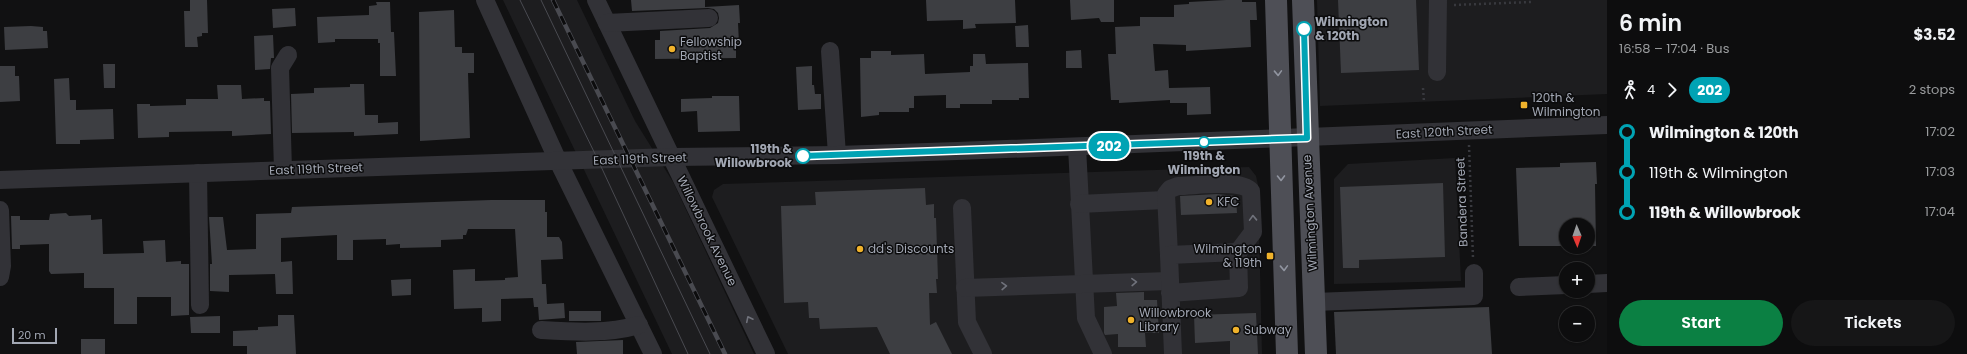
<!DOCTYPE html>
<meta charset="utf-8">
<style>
body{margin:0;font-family:Poppins,sans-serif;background:#161617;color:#f1f3f6;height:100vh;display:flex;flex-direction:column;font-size:15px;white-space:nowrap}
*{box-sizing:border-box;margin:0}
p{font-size:13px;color:#9a9c9e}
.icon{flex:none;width:22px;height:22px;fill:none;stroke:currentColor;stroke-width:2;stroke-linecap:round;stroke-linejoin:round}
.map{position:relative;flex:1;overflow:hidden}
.drawer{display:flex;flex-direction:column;background:#0d0d0e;width:360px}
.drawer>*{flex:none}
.badge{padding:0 8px;border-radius:13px;font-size:14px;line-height:26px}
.needle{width:26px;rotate:178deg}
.fabs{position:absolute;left:1559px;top:218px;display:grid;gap:8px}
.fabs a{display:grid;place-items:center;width:36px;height:36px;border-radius:50%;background:#0d0d0e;box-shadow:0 1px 3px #0004,0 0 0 1px #2d2d2e;font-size:20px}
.scale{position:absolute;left:12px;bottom:10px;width:45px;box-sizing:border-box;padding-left:4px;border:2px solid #a2a7b3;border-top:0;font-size:11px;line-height:14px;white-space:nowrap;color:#a2a7b3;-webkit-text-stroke:3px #0c0c0d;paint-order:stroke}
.map>.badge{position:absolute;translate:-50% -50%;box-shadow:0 0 0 2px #fff}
.legs{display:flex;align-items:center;gap:6px;height:44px;padding:0 12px;font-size:13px}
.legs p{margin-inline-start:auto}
.headline{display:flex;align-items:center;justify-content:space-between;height:68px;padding:0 12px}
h1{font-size:22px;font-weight:600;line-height:30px}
.primary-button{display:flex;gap:8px;margin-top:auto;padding:8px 12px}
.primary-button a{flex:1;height:46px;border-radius:24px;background:#0b8043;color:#fff;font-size:16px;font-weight:600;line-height:46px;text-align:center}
.primary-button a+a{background:#161617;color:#f1f3f6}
ul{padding:0 12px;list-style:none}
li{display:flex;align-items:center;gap:14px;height:40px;font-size:15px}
li i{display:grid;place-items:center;width:6px;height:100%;margin:0 5px;background:currentColor}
li i::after{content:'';width:10px;height:10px;margin:-5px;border:3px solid;border-radius:50%;background:#0d0d0e}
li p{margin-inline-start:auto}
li:first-child i{background:linear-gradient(#0000 50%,currentColor 0)}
li:last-child i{background:linear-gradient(currentColor 50%,#0000 0)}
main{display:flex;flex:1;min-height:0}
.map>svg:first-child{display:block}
.built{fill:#1d1d1f}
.building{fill:#3d3e42}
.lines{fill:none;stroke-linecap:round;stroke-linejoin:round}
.path{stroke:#38393e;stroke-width:2.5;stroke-dasharray:2 3;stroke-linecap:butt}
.minor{stroke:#323237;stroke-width:18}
.major{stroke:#4e4f56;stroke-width:22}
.tram{stroke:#494a50;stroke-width:1}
.rail-casing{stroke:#494a50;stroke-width:4.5}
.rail{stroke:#0c0c0d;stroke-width:3;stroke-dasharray:9;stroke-linecap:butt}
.oneway{stroke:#9195a0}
.oneway2{stroke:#70727b}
.line-1-casing{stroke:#fff;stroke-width:9}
.line-1{stroke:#00a3b4;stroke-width:6}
.stop-1-dot{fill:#fff;stroke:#00a3b4;stroke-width:2}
.poi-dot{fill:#f0b22b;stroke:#0c0c0d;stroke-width:1.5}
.labels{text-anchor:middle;stroke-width:3;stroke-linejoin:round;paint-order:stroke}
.stop-label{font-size:12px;font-weight:bold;fill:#a2a7b3;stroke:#0c0c0d;text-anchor:start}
.poi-label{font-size:12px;fill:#a2a7b3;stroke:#0c0c0d;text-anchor:start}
.street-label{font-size:12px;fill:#a2a7b3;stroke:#0c0c0d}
</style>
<main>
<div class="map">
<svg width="1607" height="354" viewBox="0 0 1607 354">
<rect width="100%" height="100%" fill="#111112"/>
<g class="built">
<path d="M503,0H577L635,121L673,182L754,354H672Z"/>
<path d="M1317,0H1607V94L1320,106Z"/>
<path d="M1455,158L1461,281L1334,284V179L1348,164Z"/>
<path d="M1249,167L1256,176L1258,185L1262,354H788L712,197L714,190L723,184Z"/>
</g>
<g class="building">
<path d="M190,0H207L208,33H202V36L197,37L198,47H185L184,11H190Z"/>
<path d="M631,0H705V7L739,5L740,23H738L739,43L736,44V58L655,59V40H660V31L710,28L718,23L719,18L718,13L714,9L708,8L632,11Z"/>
<path d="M926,0H1015L1016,23L975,24L976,28L963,29V20L927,21Z"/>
<path d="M1070,0H1114V22H1101L1099,18L1071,20Z"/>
<path d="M1226,0H1242V2H1256L1257,20H1250L1251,47L1186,51V45L1153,44L1155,71L1168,70L1169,88L1210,87L1211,114L1187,115V103H1170V100L1119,103V100H1111L1108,54H1116L1115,27L1140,26V17H1174V5L1189,4V2Z"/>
<path d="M1338,0H1416L1419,70L1341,73Z"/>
<path d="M376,2H390L391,32H394L396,76H380V43H378V39H335V42L318,43L317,17L369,15V6L377,5Z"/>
<path d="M295,8L296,26L273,28L272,9Z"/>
<path d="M454,10L455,47H462V53H474V73H468L470,138L420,141L419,12Z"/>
<path d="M1028,25L1029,47H1016L1015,26Z"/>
<path d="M31,26L43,27V31H47L48,48L5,50L4,27Z"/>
<path d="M273,35L274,58H271L270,69L255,70L254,36Z"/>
<path d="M1081,50L1082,68H1066V51Z"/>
<path d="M871,51H891V55L924,54L925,74L970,72V66H973V54H985L986,64L1028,63L1029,98H1019V100H992V104H960V108H946V95L914,96V108H909V112H879V115L861,117L860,58H871Z"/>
<path d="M103,64H115V88H104Z"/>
<path d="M0,66H15V76H19L20,101L0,102Z"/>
<path d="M812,66V85H814L815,94H821V109L798,110L796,67Z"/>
<path d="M69,78L70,100H76V110L113,109L114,139L80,140V144H56L54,79Z"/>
<path d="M350,84H364L365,115H378V123L398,122V134L354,136V132L292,133L291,94L314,93V88L350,87Z"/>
<path d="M217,85H241L242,99L264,98V101H270L271,134L232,136V131L169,132V137L138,138L137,104H150V106L186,105V99H218Z"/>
<path d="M712,96H739L740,131L698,132L697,111L681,112V99L712,98Z"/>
<path d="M1596,162L1597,184H1595L1596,246H1588V225H1566V246H1519L1516,168L1560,167V163Z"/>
<path d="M1443,183L1445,257L1359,260V268H1343L1340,187Z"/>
<path d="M925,188L926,205L934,204V218H936L938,279H936L937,293H929L930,325L936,322L952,354H890L877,327L820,329L819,318H809L808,302L784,303L781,206L816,205L815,192Z"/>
<path d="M1217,194L1236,196L1237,213L1181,215L1180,196Z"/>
<path d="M491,200H545V212H547V237H559L562,242L563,259L541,260L542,284H546L547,304L564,303L565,318L539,320L538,307H534L533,298L501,299V321L482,322V308L454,309L453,270L475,269V281L505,280V278L518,277L515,229H468L466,235H463V239L441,240V247L400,248V244L386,245V239L353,240V260H337V235L281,238V262L292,261L293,294H276L275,274L229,275V292L210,291V264H212L209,217H223L227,250L256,249V214L291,213L292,207Z"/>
<path d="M66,213L69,216L91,215V220L102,219L103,254L144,253L143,241L165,240L166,262L181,261V264H189V315L171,316V297H137V324H114V288H84V273L51,274L49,271V244L20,245V249H12L11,216H20V220H49L50,214Z"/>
<path d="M411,279V295L392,296L391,280Z"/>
<path d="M1144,292V300H1157L1159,333H1145L1146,347H1118V334L1105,335L1104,333V307L1117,306L1116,293Z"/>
<path d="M1489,307L1492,354H1336L1334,312Z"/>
<rect x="569" y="311" width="32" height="10"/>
<path d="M1256,313L1258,354H1230V341L1195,343L1194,315Z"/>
<path d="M278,315H294L296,354H247V346H233V331L258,330V327L278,326Z"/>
<path d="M220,316V333H191L190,317Z"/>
<rect x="81" y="339" width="24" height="15"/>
<path d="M623,340V354H577L576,342Z"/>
</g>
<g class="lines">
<g class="path">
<path d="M1454,5L1531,2"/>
<path d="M1423,88L1424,102"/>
<path d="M1469,145L1473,258"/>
</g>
<g class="minor">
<path d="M485,0L558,161L653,354"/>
<path d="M596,0L766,354"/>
<path d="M607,23L709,18"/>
<path d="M830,51L837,155"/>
<path d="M1437,72L1438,0"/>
<path d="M1077,147L1086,318L1103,354"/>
<path d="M283,170L280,68L288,55"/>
<path d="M198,173L200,305"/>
<path d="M0,180L672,157L837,155L957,151L1607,125"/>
<path d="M1079,204L1165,200"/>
<path d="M962,208L967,322L983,354"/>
<path d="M0,210L2,266L0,277"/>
<path d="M1169,255L1166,194L1170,189L1178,186C1195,186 1240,179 1251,191L1253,232L1238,252"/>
<path d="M1588,284L1607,283"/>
<path d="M1519,287L1566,285"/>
<path d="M965,288L1169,281"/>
<path d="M1170,293L1239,288L1238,252L1169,255L1173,354"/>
<path d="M1314,302L1474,296V273"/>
<path d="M541,330C575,332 607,334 639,325"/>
</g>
<g class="major">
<path d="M1276,0L1287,354"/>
<path d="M1303,0L1316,354"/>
</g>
<g class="tram">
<path d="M520,0L598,160L688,354"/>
<path d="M541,0L710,354"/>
</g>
<defs>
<path id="rail" d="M553,0L725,354"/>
</defs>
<use href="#rail" class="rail-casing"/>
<use href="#rail" class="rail"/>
</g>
<defs><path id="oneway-chevron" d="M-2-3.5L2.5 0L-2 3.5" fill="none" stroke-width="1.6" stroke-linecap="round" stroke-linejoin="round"/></defs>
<g class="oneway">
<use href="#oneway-chevron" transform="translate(1278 73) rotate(88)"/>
<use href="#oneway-chevron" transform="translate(1281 178) rotate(89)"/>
<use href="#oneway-chevron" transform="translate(1284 268) rotate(88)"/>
</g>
<g class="oneway2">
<use href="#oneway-chevron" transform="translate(1253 218) rotate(-92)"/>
<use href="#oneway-chevron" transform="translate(1134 282) rotate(-2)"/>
<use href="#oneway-chevron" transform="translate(1004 286) rotate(-2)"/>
<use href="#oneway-chevron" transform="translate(749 319) rotate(-116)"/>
</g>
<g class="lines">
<defs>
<path id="line-1" d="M803,156L1307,138L1304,29"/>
</defs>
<use href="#line-1" class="line-1-casing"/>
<use href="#line-1" class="line-1"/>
</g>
<g class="stop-1-dot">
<circle cx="1304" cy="29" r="7"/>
<circle cx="1204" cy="142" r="5"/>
<circle cx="803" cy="156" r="7"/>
</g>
<g class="poi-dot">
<circle cx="672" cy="49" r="4"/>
<rect x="1520" y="101" width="8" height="8" rx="2"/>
<circle cx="1209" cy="202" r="4"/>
<circle cx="860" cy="249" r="4"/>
<rect x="1266" y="252" width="8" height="8" rx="2"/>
<circle cx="1131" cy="320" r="4"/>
<circle cx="1236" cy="330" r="4"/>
</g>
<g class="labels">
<g class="stop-label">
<text x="1315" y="26">Wilmington<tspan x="1315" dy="14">&amp; 120th</tspan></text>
<text x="792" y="153" text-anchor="end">119th &amp;<tspan x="792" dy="14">Willowbrook</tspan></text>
<text x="1204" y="160" text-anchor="middle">119th &amp;<tspan x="1204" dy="14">Wilmington</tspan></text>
</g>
<g class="poi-label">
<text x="680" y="46">Fellowship<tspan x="680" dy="14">Baptist</tspan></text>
<text x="1532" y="102">120th &amp;<tspan x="1532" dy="14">Wilmington</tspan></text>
<text x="1217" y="206">KFC</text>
<text x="868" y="253">dd's Discounts</text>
<text x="1262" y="253" text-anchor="end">Wilmington<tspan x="1262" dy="14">&amp; 119th</tspan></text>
<text x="1139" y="317">Willowbrook<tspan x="1139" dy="14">Library</tspan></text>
<text x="1244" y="334">Subway</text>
</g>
<g class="street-label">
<text transform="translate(1444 132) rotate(-3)" y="4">East 120th Street</text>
<text transform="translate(640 159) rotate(-2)" y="4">East 119th Street</text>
<text transform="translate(316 169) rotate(-2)" y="4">East 119th Street</text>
<text transform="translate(1462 202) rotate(-92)" y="4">Bandera Street</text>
<text transform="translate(1310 213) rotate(-93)" y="4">Wilmington Avenue</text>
<text transform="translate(707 231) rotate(64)" y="4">Willowbrook Avenue</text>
</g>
</g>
</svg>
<div class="fabs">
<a><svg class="needle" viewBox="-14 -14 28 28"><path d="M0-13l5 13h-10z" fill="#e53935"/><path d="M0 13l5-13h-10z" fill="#9a9c9e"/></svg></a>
<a>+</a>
<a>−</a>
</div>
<div class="scale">20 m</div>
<b class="badge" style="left:1109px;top:146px;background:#00a3b4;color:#fff">202</b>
</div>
<section class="drawer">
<div class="headline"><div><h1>6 min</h1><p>16:58 – 17:04 · Bus</p></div><b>$3.52</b></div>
<div class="legs"><svg class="icon" aria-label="walk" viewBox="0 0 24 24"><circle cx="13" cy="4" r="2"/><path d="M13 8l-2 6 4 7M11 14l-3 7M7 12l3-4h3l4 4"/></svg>4<svg class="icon" aria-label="forward" viewBox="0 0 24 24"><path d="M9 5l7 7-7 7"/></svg><b class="badge" style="background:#00a3b4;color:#fff">202</b><p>2 stops</p></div>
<ul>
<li><i style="color:#00a3b4"></i><b>Wilmington &amp; 120th</b><p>17:02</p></li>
<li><i style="color:#00a3b4"></i><span>119th &amp; Wilmington</span><p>17:03</p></li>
<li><i style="color:#00a3b4"></i><b>119th &amp; Willowbrook</b><p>17:04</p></li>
</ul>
<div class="primary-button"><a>Start</a><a>Tickets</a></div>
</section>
</main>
